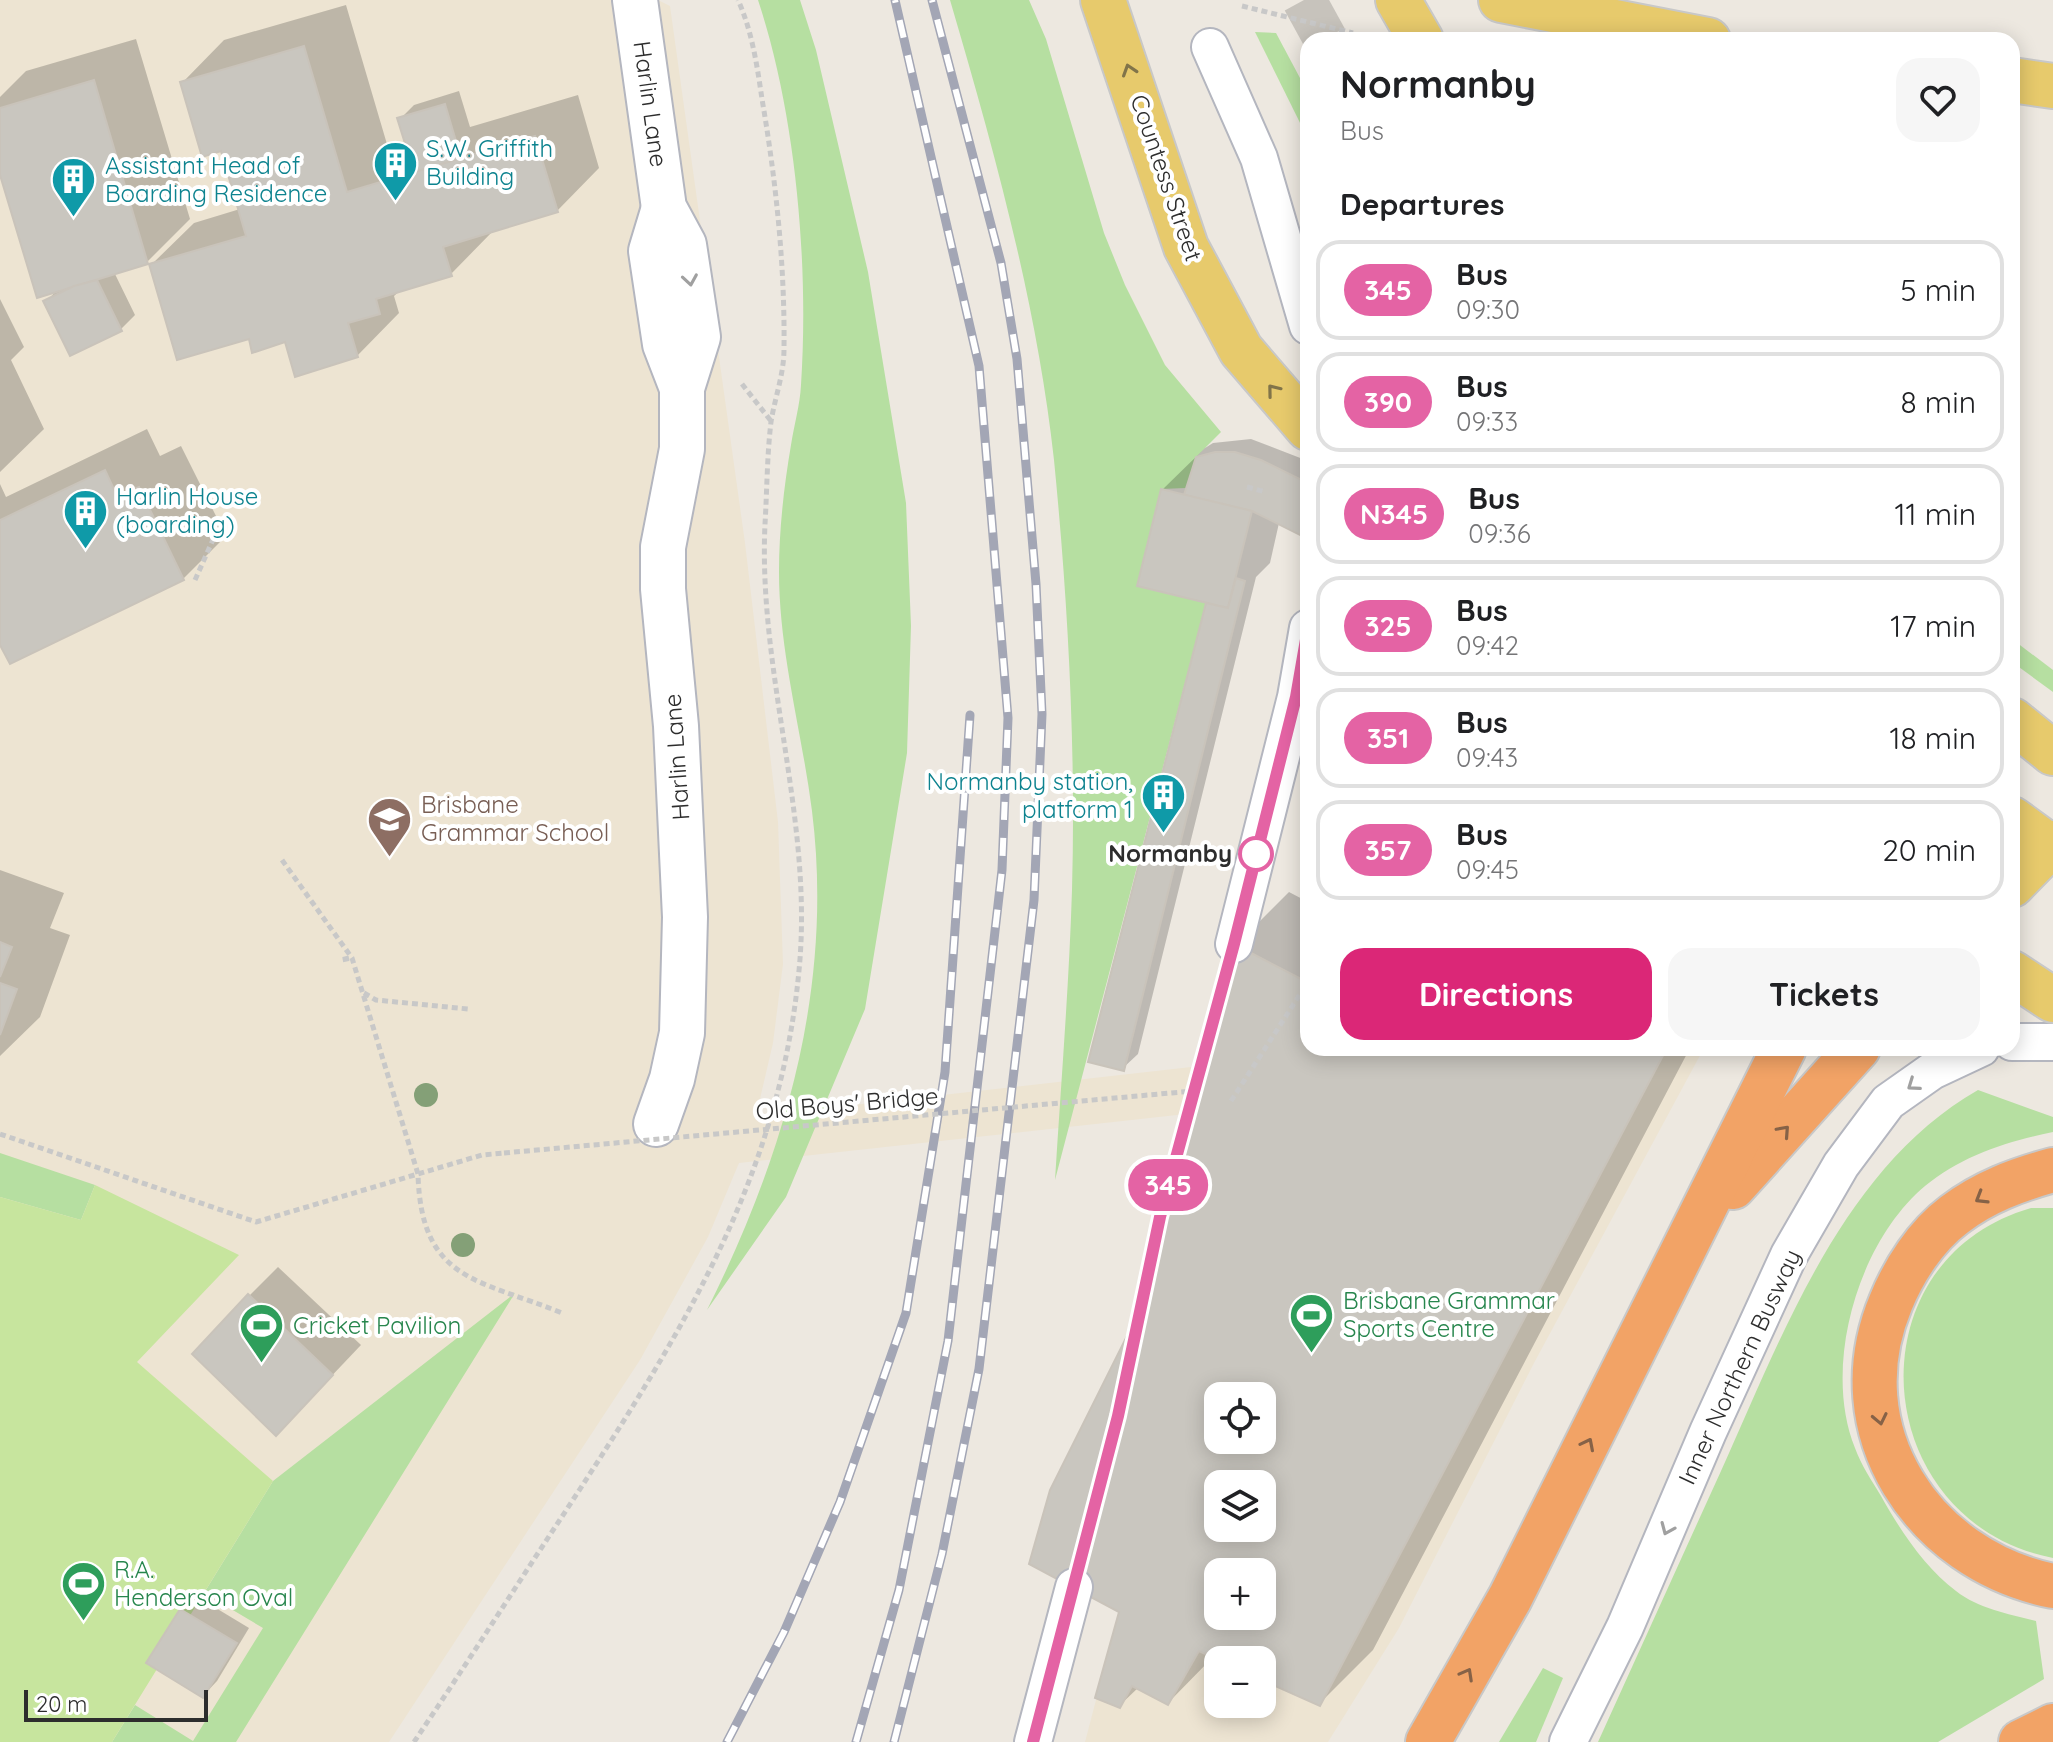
<!DOCTYPE html>
<meta charset="utf-8">
<style>
body{margin:0;font-family:Quicksand,sans-serif;background:#f6f6f6;color:#202124;height:100vh;display:flex;flex-direction:column;font-size:30px;white-space:nowrap}
*{box-sizing:border-box;margin:0}
p{font-size:26px;color:#757577}
.icon{flex:none;width:44px;height:44px;fill:none;stroke:currentColor;stroke-width:2;stroke-linecap:round;stroke-linejoin:round}
.map{position:relative;flex:1;overflow:hidden}
.sheet{position:absolute;left:1300px;top:32px;width:720px;height:1024px;display:flex;flex-direction:column;background:#fff;border-radius:24px;box-shadow:0 4px 20px #0003}
.sheet>*{flex:none}
.badge{padding:0 16px;border-radius:26px;font-size:28px;line-height:52px}
.buttons{position:absolute;left:1204px;top:1382px;display:grid;gap:16px}
.buttons a{display:grid;place-items:center;width:72px;height:72px;border-radius:16px;background:#fff;box-shadow:0 4px 20px #0003;font-size:40px}
.scale{position:absolute;left:24px;bottom:20px;width:184px;box-sizing:border-box;padding-left:8px;border:4px solid #2d2d2d;border-top:0;font-size:22px;line-height:28px;white-space:nowrap;color:#2d2d2d;-webkit-text-stroke:6px #fff;paint-order:stroke}
.map>.badge{position:absolute;translate:-50% -50%;box-shadow:0 0 0 4px #fff}
h2{padding:0 40px;font-size:30px;line-height:72px}
.round{display:grid;place-items:center;flex:none;width:84px;height:84px;border-radius:24px;background:#f6f6f6}
.head{display:flex;align-items:center;justify-content:space-between;height:136px;padding:0 40px}
h1{font-size:38px;font-weight:700;line-height:60px}
.cta{display:flex;gap:16px;margin-top:auto;padding:16px 40px}
.cta a{flex:1;height:92px;border-radius:24px;background:#db2777;color:#fff;font-size:32px;font-weight:700;line-height:92px;text-align:center}
.cta a+a{background:#f6f6f6;color:#202124}
ul{padding:0;list-style:none}
li{display:flex;align-items:center;gap:24px;height:100px;margin:0 16px 12px;padding:0 24px;border:4px solid #e0e0e0;border-radius:24px}
li div{flex:1}
li b{display:block;font-size:30px}
li em{font-style:normal}
li .badge{min-width:88px;font-weight:700;text-align:center}
.map>svg:first-child{display:block}
.education{fill:#ede4d2;fill-rule:evenodd}
.green{fill:#b6dfa1}
.pitch{fill:#c7e59e}
.shadow{fill:#0003;fill-rule:evenodd}
.building{fill:#c9c6bf;stroke:#c9c3ba;stroke-width:2;fill-rule:evenodd}
.lines{fill:none;stroke-linecap:round;stroke-linejoin:round}
.primary-tunnel{stroke:#c7c3bc;stroke-width:44;stroke-dasharray:44 22;stroke-linecap:butt}
.lane-casing{stroke:#b4b6bf;stroke-width:40}
.street-casing{stroke:#b4b6bf;stroke-width:48}
.primary-casing{stroke:#c8c8c8;stroke-width:48}
.highway-casing{stroke:#c8c8c8;stroke-width:48}
.path{stroke:#c8c8c8;stroke-width:5;stroke-dasharray:6 4;stroke-linecap:butt}
.lane{stroke:#fff;stroke-width:36}
.street{stroke:#fff;stroke-width:44}
.primary{stroke:#e7ca6c;stroke-width:44}
.highway{stroke:#f2a366;stroke-width:44}
.rail-casing{stroke:#a3a6b5;stroke-width:9}
.rail{stroke:#fff;stroke-width:6;stroke-dasharray:18;stroke-linecap:butt}
.path-bridge{stroke:#c8c8c8;stroke-width:5;stroke-dasharray:6 4;stroke-linecap:butt}
.tree{fill:#84a077}
.oneway{stroke:#817449}
.oneway2{stroke:#a0a0a0}
.oneway3{stroke:#866247}
.line-casing{stroke:#fff;stroke-width:18}
.line{stroke:#e463a4;stroke-width:12}
.stop-dot{fill:#fff;stroke:#e463a4;stroke-width:4}
.labels{text-anchor:middle;stroke-width:8;stroke-linejoin:round;paint-order:stroke}
.street-label{font-size:24px;fill:#2d2d2d;stroke:#fff}
.culture-label{font-size:24px;fill:#0d838f;stroke:#fff;text-anchor:start}
.education-label{font-size:24px;fill:#785e54;stroke:#fff;text-anchor:start}
.stop-label{font-size:24px;font-weight:bold;fill:#2d2d2d;stroke:#fff;text-anchor:end}
.leisure-label{font-size:24px;fill:#27864d;stroke:#fff;text-anchor:start}
</style>
<div class="map">
<svg width="2053" height="1742" viewBox="0 0 2053 1742">
<rect width="100%" height="100%" fill="#ede8e0"/>
<path class="education" d="M0,0H658L670,6L745,543L778,822L783,964L773,1043L756,1116L1200,1066L1234,944L1302,980L1308,961V1048H1704L1534,1363L1399,1628L1328,1742H1085L1119,1612L1029,1564L1050,1490L1139,1312L1186,1114L739,1163L708,1237L640,1360L389,1742H0ZM1218,1396H1262V1440H1218ZM1218,1484H1262V1528H1218ZM1218,1572H1262V1616H1218ZM1218,1660H1262V1704H1218Z"/>
<g class="green">
<path d="M758,0H800L816,50L868,272L906,503L911,626L907,753L865,1009L786,1197L707,1310C785,1154 834,987 812,811C802,732 779,652 779,572C779,530 784,486 791,445C794,425 800,405 801,385C809,265 796,114 758,0Z"/>
<path d="M950,0H1029L1046,39L1104,233L1125,285L1165,365L1221,432L1196,457L1186,488L1161,489L1137,586L1206,603L1055,1180C1061,1083 1069,986 1072,890C1076,748 1068,602 1054,460C1037,304 994,150 950,0Z"/>
<path d="M1255,32L1276,33L1308,93V139Z"/>
<path d="M2012,639L2053,670V692L2012,662Z"/>
<path d="M1978,1090L2053,1117V1132C2008,1141 1961,1156 1925,1186C1858,1242 1822,1366 1855,1448C1861,1465 1872,1481 1881,1496C1900,1530 1925,1568 1956,1591C1979,1609 2009,1614 2036,1621L2044,1679L1938,1742H1598C1639,1652 1680,1561 1721,1471C1782,1336 1843,1167 1978,1090Z"/>
<path d="M0,1153L95,1185L81,1220L0,1197Z"/>
<path d="M2031,1208H2053V1558C1868,1522 1848,1261 2031,1208Z"/>
<path d="M515,1293L236,1742H112L135,1705L193,1741L263,1628L204,1593L273,1481Z"/>
<path d="M1543,1668L1563,1678L1536,1742H1499Z"/>
</g>
<path class="pitch" d="M95,1185L239,1255L137,1362L273,1481L112,1742H0V1197L81,1220Z"/>
<g class="shadow">
<path d="M346,5L389,151L408,146L400,119L414,105L459,91L470,127L578,95L599,168L557,211L493,231L451,274L402,289L394,296L399,313L357,356L286,340L151,265L194,223L240,209L222,149L182,83L224,40Z"/>
<path d="M136,39L190,219L147,262L114,272L135,315L121,329L46,302L58,289L0,168V97L26,71Z"/>
<path d="M0,299L24,347L11,360L44,429L0,472Z"/>
<path d="M147,429L160,456L181,446L226,536L183,579L0,641V484L6,497Z"/>
<path d="M1251,439L1308,461V538L1279,523L1270,563L1256,577L1138,1054L1123,1068L1210,601L1162,490L1205,448L1213,443Z"/>
<path d="M0,870L64,893L50,928L70,935L40,1017L0,1056Z"/>
<path d="M1289,892L1308,902V1048H1690L1373,1650L1319,1704L1262,1678V1660H1223L1214,1656L1168,1703L1139,1687L1119,1706L1121,1611L1141,1313L1236,945ZM1218,1396H1262V1440H1218ZM1218,1484H1262V1528H1218ZM1218,1572H1262V1616H1218Z"/>
<path d="M278,1267L361,1345L305,1404L249,1296Z"/>
<path d="M196,1596L249,1628L217,1681L203,1696L181,1611Z"/>
</g>
<g class="building">
<path d="M304,46L347,192L535,136L558,212L443,247L452,276L376,299L380,314L348,323L358,357L295,377L285,342L252,353L249,339L177,360L149,264L246,236L221,151L202,157L180,82Z"/>
<path d="M94,80L148,264L37,298L0,175V108Z"/>
<path d="M445,104L461,158L414,172L397,118Z"/>
<path d="M97,280L122,331L70,356L43,301L74,286Z"/>
<path d="M1215,452H1235L1261,460L1308,483V539L1252,511L1184,495L1196,457Z"/>
<path d="M105,470L117,496L139,487L184,580L10,664L0,645V520Z"/>
<path d="M1161,489L1252,511L1228,608L1137,586Z"/>
<path d="M1236,578L1245,581L1124,1071L1088,1062L1206,603L1228,608Z"/>
<path d="M0,942L12,947L0,977Z"/>
<path d="M1234,944L1303,980L1308,961V1048H1667L1320,1706L1262,1680V1660H1218L1199,1651L1168,1705L1132,1686L1120,1708L1095,1698L1119,1612L1029,1564L1050,1490L1139,1312L1187,1114ZM1218,1396H1262V1440H1218ZM1218,1484H1262V1528H1218ZM1218,1572H1262V1616H1218Z"/>
<path d="M0,983L17,989L0,1035Z"/>
<path d="M248,1294L333,1375L276,1436L192,1354Z"/>
<path d="M180,1609L237,1643L203,1698L146,1663Z"/>
</g>
<g class="lines">
<path class="primary-tunnel" d="M1304,0L1326,40"/>
<defs>
<g id="lane">
<path d="M1210,47L1259,158L1308,326"/>
<path d="M1234,944L1296,697L1308,628"/>
<path d="M2012,1042H2053"/>
<path d="M1033,1742L1074,1587"/>
<path d="M1568,1742L1625,1627L1708,1432L1789,1255L1841,1165L1888,1102L1932,1071L1981,1048"/>
</g>
<g id="street">
<path d="M635,0L664,208L684,245L698,337L682,388V449L663,547V589L676,726L685,917L682,1033L672,1079L656,1124"/>
<path d="M664,208L651,251L665,344L682,388"/>
</g>
<g id="primary">
<path d="M1103,0L1186,247L1241,350L1308,428"/>
<path d="M1398,0L1421,40"/>
<path d="M1501,0L1708,40"/>
<path d="M2012,80L2053,86"/>
<path d="M2012,720L2053,753"/>
<path d="M2012,819L2053,849"/>
<path d="M2012,885L2053,843"/>
<path d="M2012,973L2053,1000"/>
</g>
<g id="highway">
<path d="M2053,1170C2017,1180 1984,1192 1954,1215C1926,1236 1904,1270 1891,1302C1837,1431 1923,1560 2053,1586"/>
<path d="M1733,1187L1858,1048"/>
<path d="M1428,1742L1510,1598L1784,1048"/>
<path d="M2021,1742L2053,1726"/>
</g>
</defs>
<use href="#lane" class="lane-casing"/>
<use href="#street" class="street-casing"/>
<use href="#primary" class="primary-casing"/>
<use href="#highway" class="highway-casing"/>
<g class="path">
<path d="M1242,6L1353,33"/>
<path d="M742,384L771,421"/>
<path d="M1247,487L1266,492"/>
<path d="M195,580L220,524"/>
<path d="M282,860L352,958L418,1174C421,1282 479,1279 562,1313"/>
<path d="M349,958L341,960L352,958"/>
<path d="M364,993L376,1000L468,1009"/>
<path d="M1231,1101L1308,982"/>
<path d="M0,1134L256,1222L482,1155L504,1153"/>
<path d="M414,1742C466,1665 516,1586 567,1509C681,1334 783,1174 800,959C811,813 758,670 765,524C767,491 767,455 771,422C775,397 784,374 784,349C785,266 776,181 762,99C757,65 752,31 738,0"/>
</g>
<use href="#lane" class="lane"/>
<use href="#street" class="street"/>
<use href="#primary" class="primary"/>
<use href="#highway" class="highway"/>
<defs>
<g id="rail">
<path d="M727,1742L784,1632L840,1502L906,1313L945,1072L970,715"/>
<path d="M856,1742L899,1590L948,1341L1002,870L1008,718L979,366L895,0"/>
<path d="M894,1742L942,1554L979,1369L1034,900L1042,714L1036,584L1017,359L1001,263L932,0"/>
</g>
</defs>
<use href="#rail" class="rail-casing"/>
<use href="#rail" class="rail"/>
<path class="path-bridge" d="M504,1153L1193,1091"/>
</g>
<g class="tree">
<circle cx="426" cy="1095" r="12"/>
<circle cx="463" cy="1245" r="12"/>
</g>
<defs><path id="oneway-chevron" d="M-2-3.5L2.5 0L-2 3.5" fill="none" stroke-width="1.6" stroke-linecap="round" stroke-linejoin="round" transform="scale(2)"/></defs>
<g class="oneway">
<use href="#oneway-chevron" transform="translate(1129 70) rotate(-108)"/>
<use href="#oneway-chevron" transform="translate(1273 390) rotate(-129)"/>
</g>
<g class="oneway2">
<use href="#oneway-chevron" transform="translate(690 280) rotate(81)"/>
<use href="#oneway-chevron" transform="translate(1913 1085) rotate(145)"/>
<use href="#oneway-chevron" transform="translate(1667 1529) rotate(113)"/>
</g>
<g class="oneway3">
<use href="#oneway-chevron" transform="translate(1784 1131) rotate(-48)"/>
<use href="#oneway-chevron" transform="translate(1981 1198) rotate(149)"/>
<use href="#oneway-chevron" transform="translate(1880 1419) rotate(78)"/>
<use href="#oneway-chevron" transform="translate(1588 1444) rotate(-63)"/>
<use href="#oneway-chevron" transform="translate(1467 1674) rotate(-61)"/>
</g>
<g class="lines">
<defs>
<path id="line" d="M1033,1742L1118,1416L1160,1217L1234,944L1296,697L1308,628"/>
</defs>
<use href="#line" class="line-casing"/>
<use href="#line" class="line"/>
</g>
<defs>
<symbol id="building-pin" viewBox="-11 -11 22 30"><path d="M0 17L-7.5 6A9.5 9.5 0 1 1 7.5 6Z" fill="#0f9aa8" stroke="#fff"/><path d="M-4-6H4V6H1V3H-1V6H-4ZM-2.5-4.3h1.7v1.8h-1.7ZM.8-4.3h1.7v1.8H.8ZM-2.5-1h1.7V.8h-1.7ZM.8-1h1.7V.8H.8Z" fill="#fff"/></symbol>
<symbol id="school-pin" viewBox="-11 -11 22 30"><path d="M0 17L-7.5 6A9.5 9.5 0 1 1 7.5 6Z" fill="#8d6e63" stroke="#fff"/><path d="M0-5L7-2L0 1L-7-2ZM-4 1L0 2.5L4 1V4Q0 6-4 4Z" fill="#fff"/></symbol>
<symbol id="stadium-pin" viewBox="-11 -11 22 30"><path d="M0 17L-7.5 6A9.5 9.5 0 1 1 7.5 6Z" fill="#2e9e5b" stroke="#fff"/><path d="M0-5a6.5 5 0 1 0 0 10a6.5 5 0 1 0 0-10ZM-3.5-1.8h7v3.6h-7Z" fill="#fff"/></symbol>
</defs>
<g fill-rule="evenodd">
<use href="#building-pin" x="370" y="138" width="51" height="69"/>
<use href="#building-pin" x="48" y="154" width="51" height="69"/>
<use href="#building-pin" x="60" y="486" width="51" height="69"/>
<use href="#building-pin" x="1138" y="770" width="51" height="69"/>
<use href="#school-pin" x="364" y="794" width="51" height="69"/>
<use href="#stadium-pin" x="1286" y="1290" width="51" height="69"/>
<use href="#stadium-pin" x="236" y="1300" width="51" height="69"/>
<use href="#stadium-pin" x="58" y="1558" width="51" height="69"/>
</g>
<circle class="stop-dot" cx="1256" cy="854" r="16"/>
<g class="labels">
<g class="street-label">
<text transform="translate(650 104) rotate(82)" y="8">Harlin Lane</text>
<text transform="translate(1166 178) rotate(71)" y="8">Countess Street</text>
<text transform="translate(677 757) rotate(-94)" y="8">Harlin Lane</text>
<text transform="translate(847 1104) rotate(-5)" y="8">Old Boys' Bridge</text>
<text transform="translate(1740 1367) rotate(-65)" y="8">Inner Northern Busway</text>
</g>
<g class="culture-label">
<text x="426" y="157">S.W. Griffith<tspan x="426" dy="28">Building</tspan></text>
<text x="105" y="174">Assistant Head of<tspan x="105" dy="28">Boarding Residence</tspan></text>
<text x="116" y="505">Harlin House<tspan x="116" dy="28">(boarding)</tspan></text>
<text x="1133" y="790" text-anchor="end">Normanby station,<tspan x="1133" dy="28">platform 1</tspan></text>
</g>
<g class="education-label">
<text x="421" y="813">Brisbane<tspan x="421" dy="28">Grammar School</tspan></text>
</g>
<g class="stop-label">
<text x="1232" y="862">Normanby</text>
</g>
<g class="leisure-label">
<text x="1343" y="1309">Brisbane Grammar<tspan x="1343" dy="28">Sports Centre</tspan></text>
<text x="293" y="1334">Cricket Pavilion</text>
<text x="114" y="1578">R.A.<tspan x="114" dy="28">Henderson Oval</tspan></text>
</g>
</g>
</svg>
<div class="buttons">
<a><svg class="icon" aria-label="locate" viewBox="0 0 24 24"><circle cx="12" cy="12" r="6"/><path d="M12 2v4M12 18v4M2 12h4M18 12h4"/></svg></a>
<a><svg class="icon" aria-label="layers" viewBox="0 0 24 24"><path d="M12 4l9 5-9 5-9-5zM3 14l9 5 9-5"/></svg></a>
<a>+</a>
<a>−</a>
</div>
<div class="scale">20 m</div>
<b class="badge" style="left:1168px;top:1185px;background:#e463a4;color:#fff">345</b>
<section class="sheet">
<div class="head"><div><h1>Normanby</h1><p>Bus</p></div><a class="round"><svg class="icon" aria-label="heart" viewBox="0 0 24 24"><path d="M12 20l-8-8c-3-5 5-10 8-4 3-6 11-1 8 4z"/></svg></a></div>
<h2>Departures</h2>
<ul>
<li><span class="badge" style="background:#e463a4;color:#fff">345</span><div><b>Bus</b><p>09:30</p></div><em>5 min</em></li>
<li><span class="badge" style="background:#e463a4;color:#fff">390</span><div><b>Bus</b><p>09:33</p></div><em>8 min</em></li>
<li><span class="badge" style="background:#e463a4;color:#fff">N345</span><div><b>Bus</b><p>09:36</p></div><em>11 min</em></li>
<li><span class="badge" style="background:#e463a4;color:#fff">325</span><div><b>Bus</b><p>09:42</p></div><em>17 min</em></li>
<li><span class="badge" style="background:#e463a4;color:#fff">351</span><div><b>Bus</b><p>09:43</p></div><em>18 min</em></li>
<li><span class="badge" style="background:#e463a4;color:#fff">357</span><div><b>Bus</b><p>09:45</p></div><em>20 min</em></li>
</ul>
<div class="cta"><a>Directions</a><a>Tickets</a></div>
</section>
</div>
